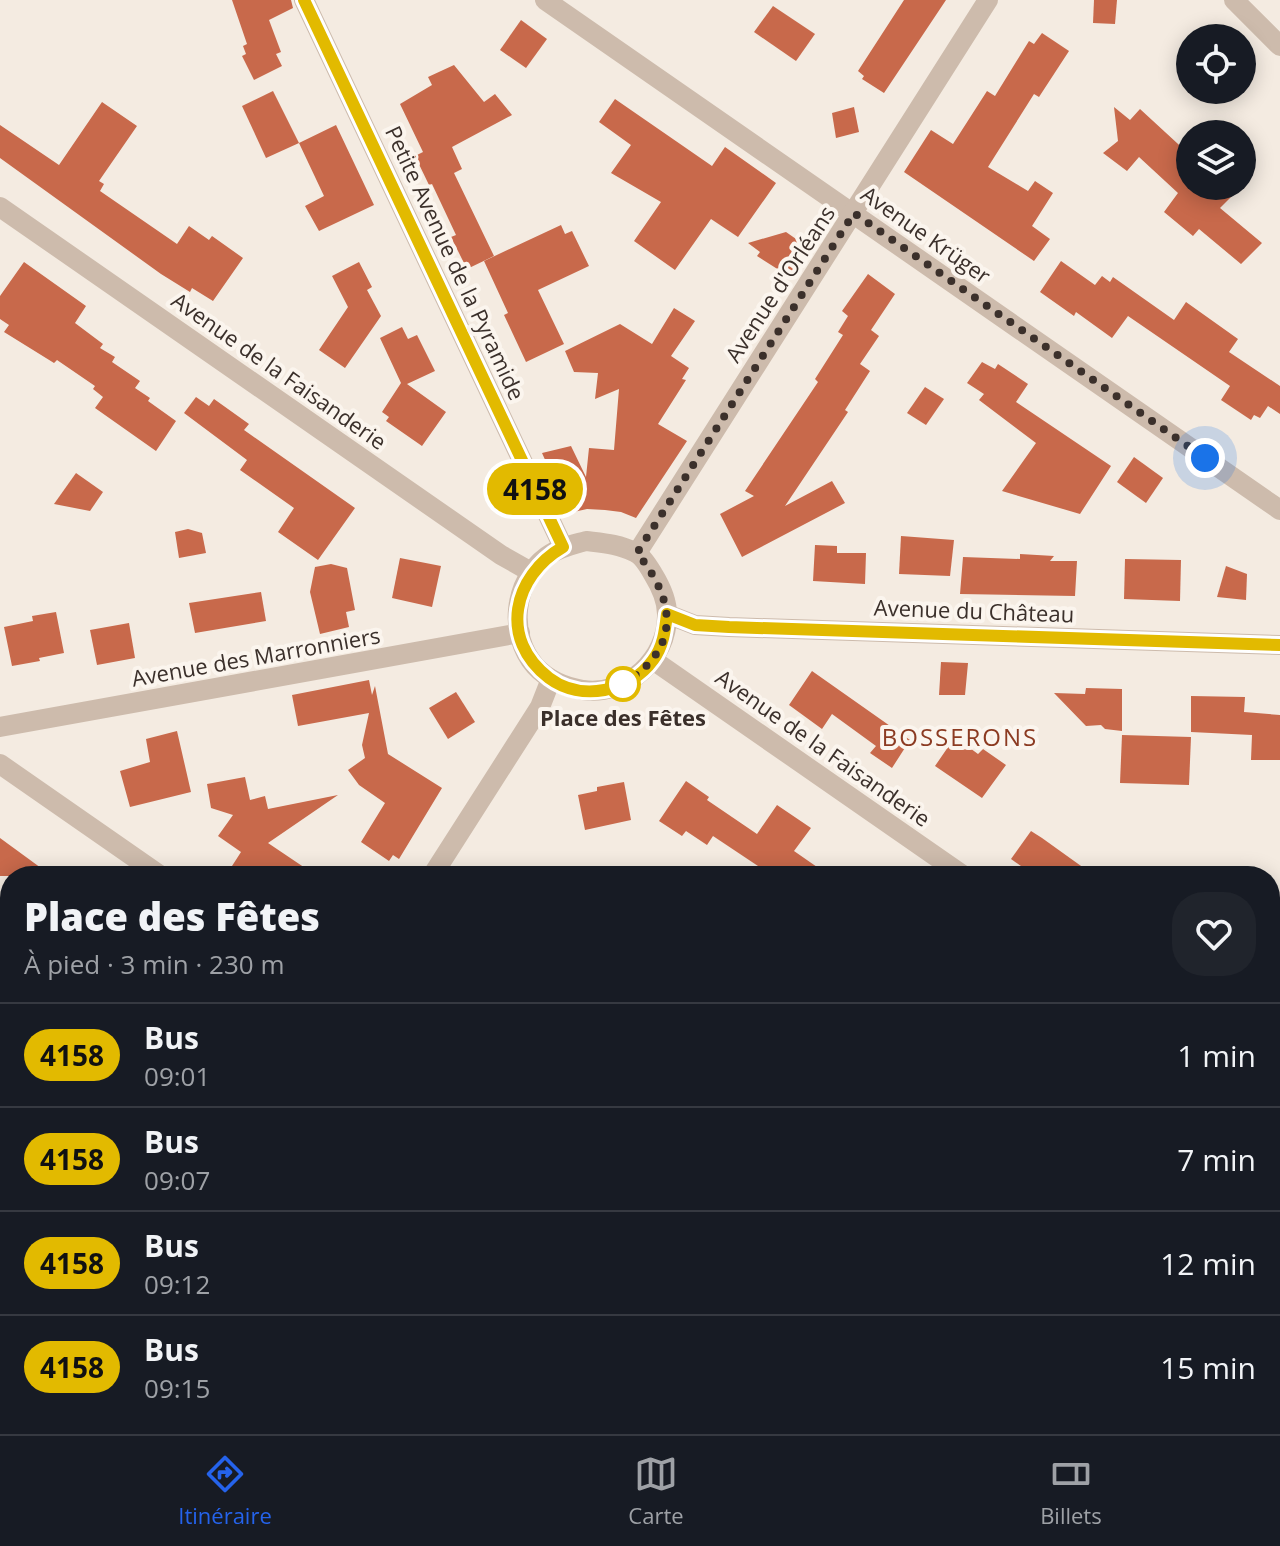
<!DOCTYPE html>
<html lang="fr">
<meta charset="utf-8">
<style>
body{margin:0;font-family:"Open Sans",sans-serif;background:#20242c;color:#f1f3f6;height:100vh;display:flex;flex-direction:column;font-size:30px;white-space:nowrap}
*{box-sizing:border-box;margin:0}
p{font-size:26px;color:#9ea1a6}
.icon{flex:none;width:44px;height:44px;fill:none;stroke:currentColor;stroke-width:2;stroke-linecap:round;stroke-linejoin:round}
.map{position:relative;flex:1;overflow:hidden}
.drawer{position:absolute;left:0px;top:866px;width:1280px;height:568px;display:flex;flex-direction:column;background:#171b24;border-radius:32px 32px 0 0;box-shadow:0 4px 20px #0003}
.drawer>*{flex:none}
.badge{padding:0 16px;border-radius:26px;font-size:28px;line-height:52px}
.controls{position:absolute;left:1176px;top:24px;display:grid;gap:16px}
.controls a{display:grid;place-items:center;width:80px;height:80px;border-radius:50%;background:#171b24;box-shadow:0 4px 20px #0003;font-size:40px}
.you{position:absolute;width:40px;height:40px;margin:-20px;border:6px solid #fff;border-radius:50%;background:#1a73e8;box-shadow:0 0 0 12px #1a73e833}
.map>.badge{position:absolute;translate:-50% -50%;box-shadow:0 0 0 4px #fff}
.round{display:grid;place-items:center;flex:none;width:84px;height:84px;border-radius:32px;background:#20242c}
.head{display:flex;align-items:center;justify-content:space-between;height:136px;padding:0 24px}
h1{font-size:38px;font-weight:800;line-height:60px}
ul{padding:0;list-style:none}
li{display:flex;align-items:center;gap:24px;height:104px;padding:0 24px;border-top:2px solid #363941}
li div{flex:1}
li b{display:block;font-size:30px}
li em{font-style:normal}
li .badge{min-width:88px;font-weight:700;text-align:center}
.tabs{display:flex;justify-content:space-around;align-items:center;height:112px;border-top:2px solid #363941;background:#171b24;font-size:22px;color:#9ea1a6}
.tabs a{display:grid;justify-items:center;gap:4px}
.tabs .active{color:#2563eb}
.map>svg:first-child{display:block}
.building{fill:#c8694b}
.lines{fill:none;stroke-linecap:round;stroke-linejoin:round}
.minor{stroke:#cdbbac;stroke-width:20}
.tertiary{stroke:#cdbbac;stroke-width:20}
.line-casing{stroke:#fff;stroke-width:18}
.line{stroke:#e2ba00;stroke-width:12}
.walk{stroke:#3b302b;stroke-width:8;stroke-dasharray:0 14.4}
.stop-dot{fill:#fff;stroke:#e2ba00;stroke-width:4}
.labels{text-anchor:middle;stroke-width:8;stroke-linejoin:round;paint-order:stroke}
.street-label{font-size:22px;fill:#3b302b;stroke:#fbf5ee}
.stop-label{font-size:22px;font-weight:bold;fill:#3b302b;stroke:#fbf5ee}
.neighbourhood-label{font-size:24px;letter-spacing:2px;fill:#8c3b22;stroke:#fbf5ee}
</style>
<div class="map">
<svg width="1280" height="1434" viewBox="0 0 1280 1434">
<rect width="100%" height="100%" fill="#f4ebe1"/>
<g class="building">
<path d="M232,0H291L293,8L269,20L281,52L276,54L282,66L254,80L242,56L246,54L243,46L247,44Z"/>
<path d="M904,0H946L884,93L862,79L864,76L858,71Z"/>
<path d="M1094,0H1117L1115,24L1093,23Z"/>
<path d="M773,6L815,34L796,61L754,32Z"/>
<path d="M521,20L547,39L526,68L500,50Z"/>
<path d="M1042,33L1069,51L1039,97L1034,94L988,167L1028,191L1035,181L1053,193L1032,226L1050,239L1034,261L904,172L931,130L953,144L987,91L995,96L1029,41L1034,44Z"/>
<path d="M454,65L484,102L495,94L512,115L452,147L462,169L454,173L494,256L467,269L451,237L456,235L432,184L429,185L415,156L423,152L400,104L432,85L428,77Z"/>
<path d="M273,91L299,143L266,158L242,106Z"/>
<path d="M615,99L712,166L725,147L776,183L738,237L711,219L675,270L634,241L661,202L611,173L631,145L599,122Z"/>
<path d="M102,102L137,126L99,181L104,184L100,191L177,244L189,226L209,240L212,236L243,258L213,301L192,288L190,292L161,274L0,158V125L59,165Z"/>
<path d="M854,107L859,132L836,138L832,113Z"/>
<path d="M1114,107L1130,120L1140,109L1190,155V186H1242L1220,208L1262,243L1241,264L1199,229L1193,236L1164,212L1178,193L1139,157L1127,171L1103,153L1118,141Z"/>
<path d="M336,125L374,205L319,231L305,206L324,196L299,143Z"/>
<path d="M561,225L565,234L572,231L589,266L538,290L564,344L526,362L504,315L508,313L484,261Z"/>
<path d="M786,232L809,248L790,277L757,256L760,252L748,243Z"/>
<path d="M1061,261L1095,285L1102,276L1110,282L1113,277L1174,320L1186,302L1238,339L1229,352L1280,386V414L1268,406L1260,418L1254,415L1251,420L1221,400L1230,386L1128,316L1112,338L1076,312L1074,316L1040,292Z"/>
<path d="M24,262L86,306L75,323L103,344L100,348L115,357L112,362L140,381L135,388L150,398L148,401L176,421L156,451L95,408L103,397L93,389L95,386L57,360L54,363L4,332L9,325L0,319V296Z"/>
<path d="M359,262L372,287L367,290L381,316L345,368L319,350L348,307L332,276Z"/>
<path d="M868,274L895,294L871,330L879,336L860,364L870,371L845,410L848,412L785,506L832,481L845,503L742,557L720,514L754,496L745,491L818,382L815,379L843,335L838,332L848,316L842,311Z"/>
<path d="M674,308L695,321L671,356L689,368L682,379L686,380L658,424L687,441L636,518L621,512L605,510L587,509L569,513L542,453L571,446L586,477L589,448L614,450L619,389L595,399L598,373L574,372L565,351L620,324L652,344Z"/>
<path d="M402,327L408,339L417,335L435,371L407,384L446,412L422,446L386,421L389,417L382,412L401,383L380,338Z"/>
<path d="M982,362L995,369L998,364L1028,384L1016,402L1111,466L1080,514L1002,491L1036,443L979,400L984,394L967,383Z"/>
<path d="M925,387L944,399L926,425L907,413Z"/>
<path d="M196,397L209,406L214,399L249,424L244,430L355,508L318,560L278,532L294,508L240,470L247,460L184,413Z"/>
<path d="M1134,457L1163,478L1146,503L1117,482Z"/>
<path d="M76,473L103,492L90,511L54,504Z"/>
<path d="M188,529L202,533L206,553L179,558L175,532Z"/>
<path d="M901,536L954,540L950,576L899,574Z"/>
<path d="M815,545L837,546V553H866L865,584L813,581Z"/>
<path d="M1020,554L1054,556L1050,561H1077L1075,596L960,594L963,557L1020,559Z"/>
<path d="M400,558L441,566L432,607L392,598Z"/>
<path d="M1125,559L1181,560L1180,601L1124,599Z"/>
<path d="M331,564L347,568L355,610L346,612L349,627L320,634L310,592L315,567Z"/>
<path d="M1226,566L1247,574L1246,600L1217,597Z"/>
<path d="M261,592L266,621L195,633L189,603Z"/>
<path d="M56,612L64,653L39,658L40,661L12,666L4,627L33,621L32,616Z"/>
<path d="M129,623L135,658L97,665L90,630Z"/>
<path d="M941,662L968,663L965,695H939Z"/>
<path d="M812,671L910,740L892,768L870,753L876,746L832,714L822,729L789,705Z"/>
<path d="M369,680L372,695L375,686L388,754L442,788L399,859L393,855L389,861L361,842L385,803L359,785L348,770L365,758L362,745L369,713L298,726L292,695Z"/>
<path d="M1086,688L1122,689V731L1105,729L1101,725L1086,726L1054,693L1085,694Z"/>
<path d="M456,692L475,722L448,739L429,708Z"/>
<path d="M1191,696L1245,697L1244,712L1280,715V760H1251L1252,735L1191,732Z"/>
<path d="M177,731L191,792L130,807L120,771L150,762L146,739Z"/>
<path d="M1122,735L1191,737L1189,785L1120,783Z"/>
<path d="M955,737L978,754L983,749L1006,765L982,798L935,766Z"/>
<path d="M245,777L250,800L265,796L268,809L338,795L268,843L317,876H248L232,866L241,852L218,836L233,815L211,808L207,784Z"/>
<path d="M686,781L709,797L707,800L757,834L777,805L811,828L794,851L830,876H773L713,836L707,845L686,831L682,836L659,821Z"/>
<path d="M624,782L631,820L585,830L578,795L597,791V787Z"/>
<path d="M1031,831L1042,838L1095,876H1035L1011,859Z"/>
<path d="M0,838L52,876H0Z"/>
</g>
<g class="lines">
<g class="minor">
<path d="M304,0L563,547"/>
<path d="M545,0L1280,510"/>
<path d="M0,207L501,555L531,572"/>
<path d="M586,541C602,543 619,544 634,552C642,555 649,567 653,574C661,587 667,600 667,614C668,659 627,696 583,690C565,687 548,680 535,666C508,635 513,581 547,556C558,548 572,545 586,541Z"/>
<path d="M637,553L988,0"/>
<path d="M667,614L695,625L729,627L1280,645"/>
<path d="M653,660L964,876"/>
<path d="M0,727L520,633"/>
<path d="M0,764L161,876"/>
<path d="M432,876L540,707L551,679"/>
<path d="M1270,1089L1280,1096"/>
<path d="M1270,1175L1280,1173"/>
<path d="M0,1351L10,1358"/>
<path d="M26,1424L29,1434"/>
<path d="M944,1424L957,1434"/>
<path d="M151,1434L154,1424"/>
<path d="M702,1434L708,1424"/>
</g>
<path class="tertiary" d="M1234,0L1280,46"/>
</g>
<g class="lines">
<defs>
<path id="line" d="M304,0L563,547C513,576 498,639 549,678C581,702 630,692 653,660C663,647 665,631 667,614L695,625L729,627L1280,645"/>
</defs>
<use href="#line" class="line-casing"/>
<use href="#line" class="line"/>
<path class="walk" d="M623,684L617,687C680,653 679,604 637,553L854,213L1205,458"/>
</g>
<circle class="stop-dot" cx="623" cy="684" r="16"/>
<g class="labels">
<g class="street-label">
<text transform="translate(926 235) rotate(35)" y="8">Avenue Krüger</text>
<text transform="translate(455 263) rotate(65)" y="8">Petite Avenue de la Pyramide</text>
<text transform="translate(780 284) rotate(-57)" y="8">Avenue d'Orléans</text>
<text transform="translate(279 371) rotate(35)" y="8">Avenue de la Faisanderie</text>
<text transform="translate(974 611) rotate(2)" y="8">Avenue du Château</text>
<text transform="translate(256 657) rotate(-10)" y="8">Avenue des Marronniers</text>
<text transform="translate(823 748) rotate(35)" y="8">Avenue de la Faisanderie</text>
</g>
<g class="stop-label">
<text x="623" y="726">Place des Fêtes</text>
</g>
<g class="neighbourhood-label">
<text x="960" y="746">BOSSERONS</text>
</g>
</g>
</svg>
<div class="controls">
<a><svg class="icon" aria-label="locate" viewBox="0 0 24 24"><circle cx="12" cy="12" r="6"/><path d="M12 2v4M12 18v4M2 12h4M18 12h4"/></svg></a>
<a><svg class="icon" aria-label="layers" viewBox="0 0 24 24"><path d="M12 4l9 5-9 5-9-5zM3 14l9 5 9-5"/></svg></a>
</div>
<div class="you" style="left:1205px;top:458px"></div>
<b class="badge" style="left:535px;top:489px;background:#e2ba00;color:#111">4158</b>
<section class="drawer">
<div class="head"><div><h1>Place des Fêtes</h1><p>À pied · 3 min · 230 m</p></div><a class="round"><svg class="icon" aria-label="heart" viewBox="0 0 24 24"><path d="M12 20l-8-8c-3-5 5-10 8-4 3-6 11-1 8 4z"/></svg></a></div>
<ul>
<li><span class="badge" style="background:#e2ba00;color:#111">4158</span><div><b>Bus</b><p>09:01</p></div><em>1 min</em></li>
<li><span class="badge" style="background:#e2ba00;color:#111">4158</span><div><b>Bus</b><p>09:07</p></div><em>7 min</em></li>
<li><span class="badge" style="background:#e2ba00;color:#111">4158</span><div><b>Bus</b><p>09:12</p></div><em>12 min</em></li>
<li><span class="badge" style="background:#e2ba00;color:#111">4158</span><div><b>Bus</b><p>09:15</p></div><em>15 min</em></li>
</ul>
</section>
</div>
<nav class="tabs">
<a class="active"><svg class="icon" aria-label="directions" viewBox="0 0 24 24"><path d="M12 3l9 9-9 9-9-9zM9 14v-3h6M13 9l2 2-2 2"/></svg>Itinéraire</a>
<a><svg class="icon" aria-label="map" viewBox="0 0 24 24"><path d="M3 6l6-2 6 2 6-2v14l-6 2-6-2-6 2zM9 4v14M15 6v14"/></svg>Carte</a>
<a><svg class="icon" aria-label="tickets" viewBox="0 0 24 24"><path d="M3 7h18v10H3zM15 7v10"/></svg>Billets</a>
</nav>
